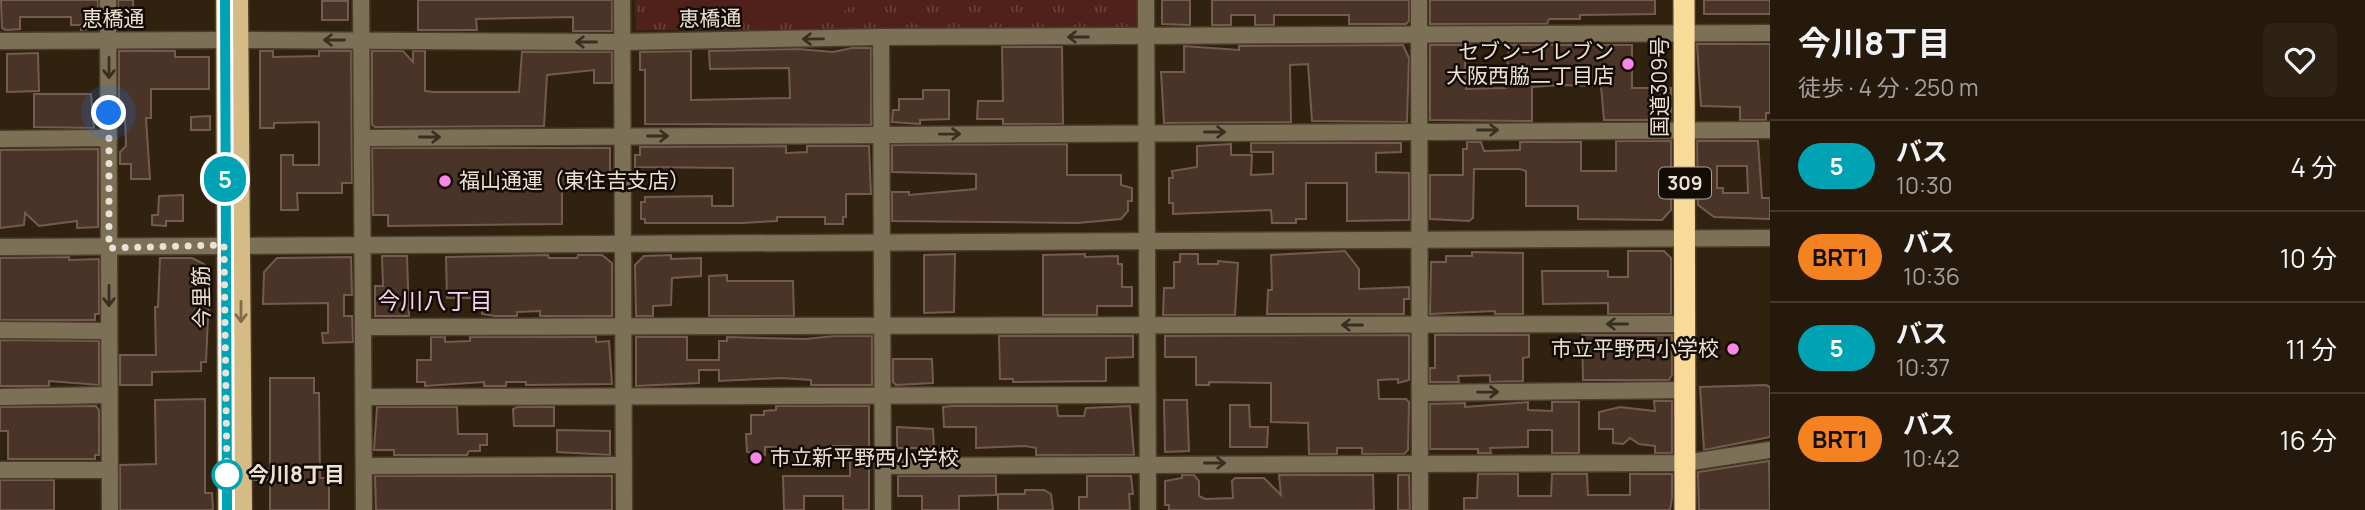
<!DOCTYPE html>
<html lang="ja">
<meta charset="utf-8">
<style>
body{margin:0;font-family:Manrope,"Noto Sans JP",sans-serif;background:#2d2214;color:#f1f3f6;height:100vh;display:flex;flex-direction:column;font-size:26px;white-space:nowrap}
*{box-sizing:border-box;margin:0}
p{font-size:23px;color:#a3a09d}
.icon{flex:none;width:38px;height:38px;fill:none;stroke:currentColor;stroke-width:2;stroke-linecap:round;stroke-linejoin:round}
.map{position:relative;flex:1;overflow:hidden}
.details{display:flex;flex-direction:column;background:#25190b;width:595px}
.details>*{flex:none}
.badge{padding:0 14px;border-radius:23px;font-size:24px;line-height:46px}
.you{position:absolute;width:35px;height:35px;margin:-18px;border:5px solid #fff;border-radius:50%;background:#1a73e8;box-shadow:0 0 0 10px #1a73e833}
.map>.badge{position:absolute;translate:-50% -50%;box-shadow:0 0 0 4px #fff}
.round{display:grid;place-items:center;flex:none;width:74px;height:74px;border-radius:10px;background:#2d2214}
.summary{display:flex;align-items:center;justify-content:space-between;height:119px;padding:0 28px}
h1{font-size:33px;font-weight:700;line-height:52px}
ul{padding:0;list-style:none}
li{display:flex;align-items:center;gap:21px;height:91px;padding:0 28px;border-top:2px solid #42382c}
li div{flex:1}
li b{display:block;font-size:26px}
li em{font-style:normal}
li .badge{min-width:77px;font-weight:700;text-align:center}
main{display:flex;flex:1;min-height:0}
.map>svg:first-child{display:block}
.grass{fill:url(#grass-tufts)}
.pitch{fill:#50211b}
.building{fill:#4a3327;stroke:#745b4f;stroke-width:2;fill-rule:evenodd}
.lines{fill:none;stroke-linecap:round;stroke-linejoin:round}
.minor-casing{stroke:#4b3c2b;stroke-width:19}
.major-casing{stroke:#4b3c2b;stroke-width:21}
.highway-casing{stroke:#4b3c2b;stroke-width:24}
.minor{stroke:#7c7057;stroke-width:16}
.major{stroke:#d5bc86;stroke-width:18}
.highway{stroke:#f8da99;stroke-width:21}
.oneway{stroke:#382f22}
.oneway2{stroke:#7e6d4c}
.line-casing{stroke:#fff;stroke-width:16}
.line{stroke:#00a3b4;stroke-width:10}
.walk{stroke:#ece1d6;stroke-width:7;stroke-dasharray:0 12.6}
.poi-dot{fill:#f987e8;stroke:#130c05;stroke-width:2.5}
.stop-dot{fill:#fff;stroke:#00a3b4;stroke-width:3.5}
.labels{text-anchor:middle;stroke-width:5;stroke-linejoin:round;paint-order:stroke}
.shield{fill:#130c05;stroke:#aba197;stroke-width:2}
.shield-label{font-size:19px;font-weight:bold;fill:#ece1d6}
.street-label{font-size:21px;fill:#ece1d6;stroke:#130c05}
.poi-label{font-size:21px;fill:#ece1d6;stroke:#130c05;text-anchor:end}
.stop-label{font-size:21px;font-weight:bold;fill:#ece1d6;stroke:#130c05;text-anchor:start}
.neighbourhood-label{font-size:23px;fill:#f9d2f1;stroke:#130c05}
</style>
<main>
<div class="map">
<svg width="1770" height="510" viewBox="0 0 1770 510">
<defs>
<pattern id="grass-tufts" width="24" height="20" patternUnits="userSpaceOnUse" patternTransform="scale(1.75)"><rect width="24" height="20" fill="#50211b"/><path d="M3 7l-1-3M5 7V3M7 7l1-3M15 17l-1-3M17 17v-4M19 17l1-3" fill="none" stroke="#69413b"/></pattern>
</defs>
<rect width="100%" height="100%" fill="#31210f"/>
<path class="grass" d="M635,0H1139L1140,31L636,30Z"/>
<path class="pitch" d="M650,0H857V1L844,11L650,17Z"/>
<g class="building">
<path d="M1,0H98V28L81,30V25H71V17H20V29L6,30L2,28Z"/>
<path d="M118,0H133L134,23H119Z"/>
<path d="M418,0H612V31H573V17L476,19L477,30H418Z"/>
<path d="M1162,0H1190V25L1162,24Z"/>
<path d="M1212,0H1409V21L1406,24H1349V15H1274V25H1255V15H1231V25H1212Z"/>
<path d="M1430,0H1655V14L1580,15V19H1549L1547,24H1430Z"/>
<rect x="1704" y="0" width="66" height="14"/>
<rect x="322" y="1" width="26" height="19"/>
<path d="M1697,44H1770V113H1766V120H1740V107L1701,106Z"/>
<path d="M1403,45L1409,58L1407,122L1312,121L1308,64L1290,65L1291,122L1164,123L1161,72H1184V46L1239,50V46Z"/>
<path d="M1430,45H1474V55H1467L1465,60L1466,89L1506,88L1509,45H1632V88H1671V120H1604L1601,86L1560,85L1532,87V121L1430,120Z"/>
<path d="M1002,47H1062L1063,124H1003V119H977L978,101H1003Z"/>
<path d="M852,48H871V125L645,124V70H640V52L691,51V100L790,98L789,68L710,69L709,51L798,49L833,52Z"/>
<path d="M119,51H175V57H209V89H151V118H146L150,179H131V164H120V152L126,146L125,118L119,119Z"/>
<path d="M260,51H273V57L319,56V51H351L352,183H342V193H297L298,210H281V155H293V165H319V122L274,123V128H260Z"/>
<path d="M372,51H403L413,62V51H425V91L434,92H519L522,52H612V83H594V70L547,75L544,126L375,127L372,125Z"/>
<path d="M38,53L39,91L7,92V54Z"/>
<path d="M923,90H949V119L920,120V124L892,122L893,110H899V99H923Z"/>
<path d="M34,94H91L94,128L34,127Z"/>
<path d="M210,116V130H191V117Z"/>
<path d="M1616,141H1671V210L1662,220L1578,219V206H1526V171L1520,169H1474L1473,218L1469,221L1430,219V175H1463V149H1467V142H1481L1484,151L1520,150V142H1581V171H1616Z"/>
<path d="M1697,141H1758L1762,198H1770V219L1714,217L1698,205ZM1717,166H1747L1748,193H1723V188H1717Z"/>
<path d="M1251,143H1401V152L1376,153V172L1409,173V220L1347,221V183H1306V219H1296V223H1272L1271,210L1173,214V203H1169V178H1173L1172,171L1197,167V146L1231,144V155H1252L1251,175L1273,174V152H1251Z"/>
<path d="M1067,144V175H1121V185L1132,188V201H1128V211L1121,219L1078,223L892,221V192H909V195L976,189V174L892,172V145Z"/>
<path d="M786,146V153L807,152V146H869L871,194H846V217H843V224H825V217H777V221L742,223H645V219H641V202H645V197L712,196V206H733V168L635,167V155H640V147Z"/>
<path d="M372,148H610V179H603V187H562V224L388,226V215H373Z"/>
<path d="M98,149V227L77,228V221L39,226L25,213L24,225L0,228V150Z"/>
<path d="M183,195V221H166V226L152,225V215H158L159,196Z"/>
<path d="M1345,251L1359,269V289L1409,287V299H1404V314H1267L1268,290H1272L1271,255Z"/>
<path d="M1628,251H1664L1671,258V314H1608V303L1543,304L1542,271H1608V277H1628Z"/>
<path d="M1472,252L1523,253V314H1495V311L1430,314L1431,262H1446V256H1472Z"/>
<path d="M955,254L954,312L924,313V255Z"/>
<path d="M1085,254V257L1118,256V264H1122V287H1132V306H1097V315H1043V255Z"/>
<path d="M1180,254H1198V264H1218V261L1238,263L1235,315H1163L1164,288H1174V262H1180Z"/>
<path d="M548,255L549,258H577L578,255H602L612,263V316H540V311L517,312V316H495L482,314V298H447L446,257Z"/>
<path d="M671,255V259L701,258V276L672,278L671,305L653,306V316H636L635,265L644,256Z"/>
<path d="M382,256H407L409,316H375V286H383Z"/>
<path d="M69,257V260L99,259V314H95V320H0V258Z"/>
<path d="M351,257L352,295H344V316H352L353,342L323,343L322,333H328V303L263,304L264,272L277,258Z"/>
<path d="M160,258H192L204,264L210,275L206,362H201V371L152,372V385H120V355H156L155,307H158Z"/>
<path d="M727,275V281H793L794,316H709V276Z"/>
<path d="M1409,335V380L1398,383V379L1378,380L1379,399H1406L1409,402L1408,450L1404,454H1362V448H1337V454H1309L1308,423L1271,422V383L1209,382V385H1196V357H1165V336Z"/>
<path d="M1435,335H1529V357L1523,358V381L1490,382V375L1458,376L1459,382H1430V368H1435Z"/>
<path d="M1582,335H1672V375L1669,380H1583Z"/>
<path d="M834,336H872V385H811V380L781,378L719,381V370H699V383L636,386V337H687V360H719V341H727V337L805,339Z"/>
<path d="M999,336H1133V357L1106,358V381L1013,382V379H1000Z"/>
<path d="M431,337H445V342L470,341V337H596V342L609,341L612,384L526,385V382H506V386H484V382L425,386V382H417V360H431Z"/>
<path d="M0,340L99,341V385L49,381V386H0Z"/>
<path d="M893,359H932L933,383L896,385L893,382Z"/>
<path d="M270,378H314V393H319L320,478H329V510H270V480H254V470L270,469Z"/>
<path d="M1766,385L1770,387V437L1704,450L1700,387Z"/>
<path d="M205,399V493H212L213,510H120V465L156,464L155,400Z"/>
<path d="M1164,400H1187L1189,451L1165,452Z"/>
<path d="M1654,401H1672V453H1655V446L1639,444L1630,438L1623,444L1613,443V429H1599V412L1620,407L1655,411Z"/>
<path d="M1528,402V410L1552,411V402H1579V453H1552V430H1528V447L1490,448L1491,453H1478V449H1430V404L1465,403V407Z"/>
<path d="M1230,405H1249L1250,427H1268L1267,447H1230Z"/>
<path d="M96,406L99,410V455H95V459H8V431H0V407Z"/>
<path d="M776,406H869V510H843V496H804V510H784L783,476H850V446H830V453L783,454V447H765V455L747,452L746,434H751V415H764V411L776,410Z"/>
<path d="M952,406H1057L1058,416H1084L1086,408L1130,406L1134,455H1036V448L1025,446L976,448V427H944L943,407Z"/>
<path d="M377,407H457L458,434H487V445H480V451H469L467,455H394V450H374Z"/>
<path d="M517,407H554V426H514L513,409Z"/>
<path d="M897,427L933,429L934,448H897Z"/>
<path d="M557,430L610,431V455L557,452Z"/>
<path d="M1769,461L1770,510H1699L1698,472Z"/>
<path d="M1478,474H1518V496H1551L1552,474H1587L1588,495H1630V474H1672V498L1670,510H1464V498H1477Z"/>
<path d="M1182,475H1194L1199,481V496L1205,499L1233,498L1232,481L1235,478H1264L1281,495L1279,475H1373L1374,510H1169V505H1165V481L1182,478Z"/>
<path d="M1398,475H1409L1410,510H1398Z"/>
<path d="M375,476H612V510H376Z"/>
<path d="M898,476H996V495L959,496V510H922V496H898Z"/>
<path d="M1087,476H1131L1133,494H1129L1130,510H1079V497H1087Z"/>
<rect x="0" y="480" width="54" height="30"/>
<path d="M1025,490H1044L1051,494L1053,510H998V494H1025Z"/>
</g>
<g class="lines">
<defs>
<g id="minor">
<path d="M108,0L110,510"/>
<path d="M361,0L364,510"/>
<path d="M622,0L624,510"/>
<path d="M1146,0L1148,510"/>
<path d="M1419,0L1420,510"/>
<path d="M881,37L883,510"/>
<path d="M240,40L622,42L881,37L1770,33"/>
<path d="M0,41L225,40"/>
<path d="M362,138L1770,130"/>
<path d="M0,139L109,138"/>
<path d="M0,247L1770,238"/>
<path d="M364,327L1685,324"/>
<path d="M0,330L109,331"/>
<path d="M1420,393L1686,390"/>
<path d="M0,397L108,395"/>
<path d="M364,397L1146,395"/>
<path d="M364,466L624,465"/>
<path d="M883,466L1685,463L1770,450"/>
<path d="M0,470H109"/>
</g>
<g id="major">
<path d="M225,0L227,510"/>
<path d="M239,0L243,510"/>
</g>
<path id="highway" d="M1684,0L1685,510"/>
</defs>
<use href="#minor" class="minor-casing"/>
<use href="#major" class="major-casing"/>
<use href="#highway" class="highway-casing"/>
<use href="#minor" class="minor"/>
<use href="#major" class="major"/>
<use href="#highway" class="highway"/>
</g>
<defs><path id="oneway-shaft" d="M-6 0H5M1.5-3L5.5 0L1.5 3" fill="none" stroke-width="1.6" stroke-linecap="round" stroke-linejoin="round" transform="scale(1.75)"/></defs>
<g class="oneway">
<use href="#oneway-shaft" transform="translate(1078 37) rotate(180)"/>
<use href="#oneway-shaft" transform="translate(813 39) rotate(179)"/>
<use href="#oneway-shaft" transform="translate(334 40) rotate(180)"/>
<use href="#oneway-shaft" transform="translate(586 42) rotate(-180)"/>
<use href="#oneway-shaft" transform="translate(109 68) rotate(90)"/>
<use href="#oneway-shaft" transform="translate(1488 130)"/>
<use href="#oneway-shaft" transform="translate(1215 132)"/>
<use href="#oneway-shaft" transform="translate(950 134) rotate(-1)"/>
<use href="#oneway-shaft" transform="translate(658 136)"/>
<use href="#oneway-shaft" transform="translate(430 137)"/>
<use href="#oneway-shaft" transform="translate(109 296) rotate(90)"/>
<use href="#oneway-shaft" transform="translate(1617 324) rotate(180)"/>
<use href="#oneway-shaft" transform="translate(1352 325) rotate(180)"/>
<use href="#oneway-shaft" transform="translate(1488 392) rotate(-1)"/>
<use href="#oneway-shaft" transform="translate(1215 463)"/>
</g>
<use class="oneway2" href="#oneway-shaft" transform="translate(241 312) rotate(90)"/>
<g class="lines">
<defs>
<path id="line" d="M225,0L227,510"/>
</defs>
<use href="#line" class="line-casing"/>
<use href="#line" class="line"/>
<path class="walk" d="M109,113V248L224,245L227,475"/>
</g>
<g class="poi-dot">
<circle cx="1628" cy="64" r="7"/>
<circle cx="445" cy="181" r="7"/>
<circle cx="1733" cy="349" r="7"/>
<circle cx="756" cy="458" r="7"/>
</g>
<circle class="stop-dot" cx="227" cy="475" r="14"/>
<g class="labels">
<rect class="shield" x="1659" y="167.5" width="52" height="31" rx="5"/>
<g class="shield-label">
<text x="1685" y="190">309</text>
</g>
<g class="street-label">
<text x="113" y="26">恵橋通</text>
<text transform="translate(710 19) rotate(-1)" y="7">恵橋通</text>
<text transform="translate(1660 87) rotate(-90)" y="7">国道309号</text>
<text transform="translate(202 297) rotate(-91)" y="7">今里筋</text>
</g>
<g class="poi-label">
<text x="1614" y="59">セブン-イレブン<tspan x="1614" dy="24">大阪西脇二丁目店</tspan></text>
<text x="459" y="188" text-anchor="start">福山通運（東住吉支店）</text>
<text x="1719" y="356">市立平野西小学校</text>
<text x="770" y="465" text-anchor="start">市立新平野西小学校</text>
</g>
<g class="stop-label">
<text x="248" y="482">今川8丁目</text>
</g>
<g class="neighbourhood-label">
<text x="435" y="309">今川八丁目</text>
</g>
</g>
</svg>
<div class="you" style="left:109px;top:113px"></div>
<b class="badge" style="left:225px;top:179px;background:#00a3b4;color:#fff">5</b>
</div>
<section class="details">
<div class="summary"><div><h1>今川8丁目</h1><p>徒歩 · 4 分 · 250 m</p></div><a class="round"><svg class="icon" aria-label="heart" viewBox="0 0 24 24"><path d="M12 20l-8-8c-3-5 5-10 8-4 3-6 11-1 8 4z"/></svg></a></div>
<ul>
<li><span class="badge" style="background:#00a3b4;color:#fff">5</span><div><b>バス</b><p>10:30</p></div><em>4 分</em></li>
<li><span class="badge" style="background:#f58220;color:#111">BRT1</span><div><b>バス</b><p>10:36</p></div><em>10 分</em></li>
<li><span class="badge" style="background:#00a3b4;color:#fff">5</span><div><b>バス</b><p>10:37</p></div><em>11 分</em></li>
<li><span class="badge" style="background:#f58220;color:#111">BRT1</span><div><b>バス</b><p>10:42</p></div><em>16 分</em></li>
</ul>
</section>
</main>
